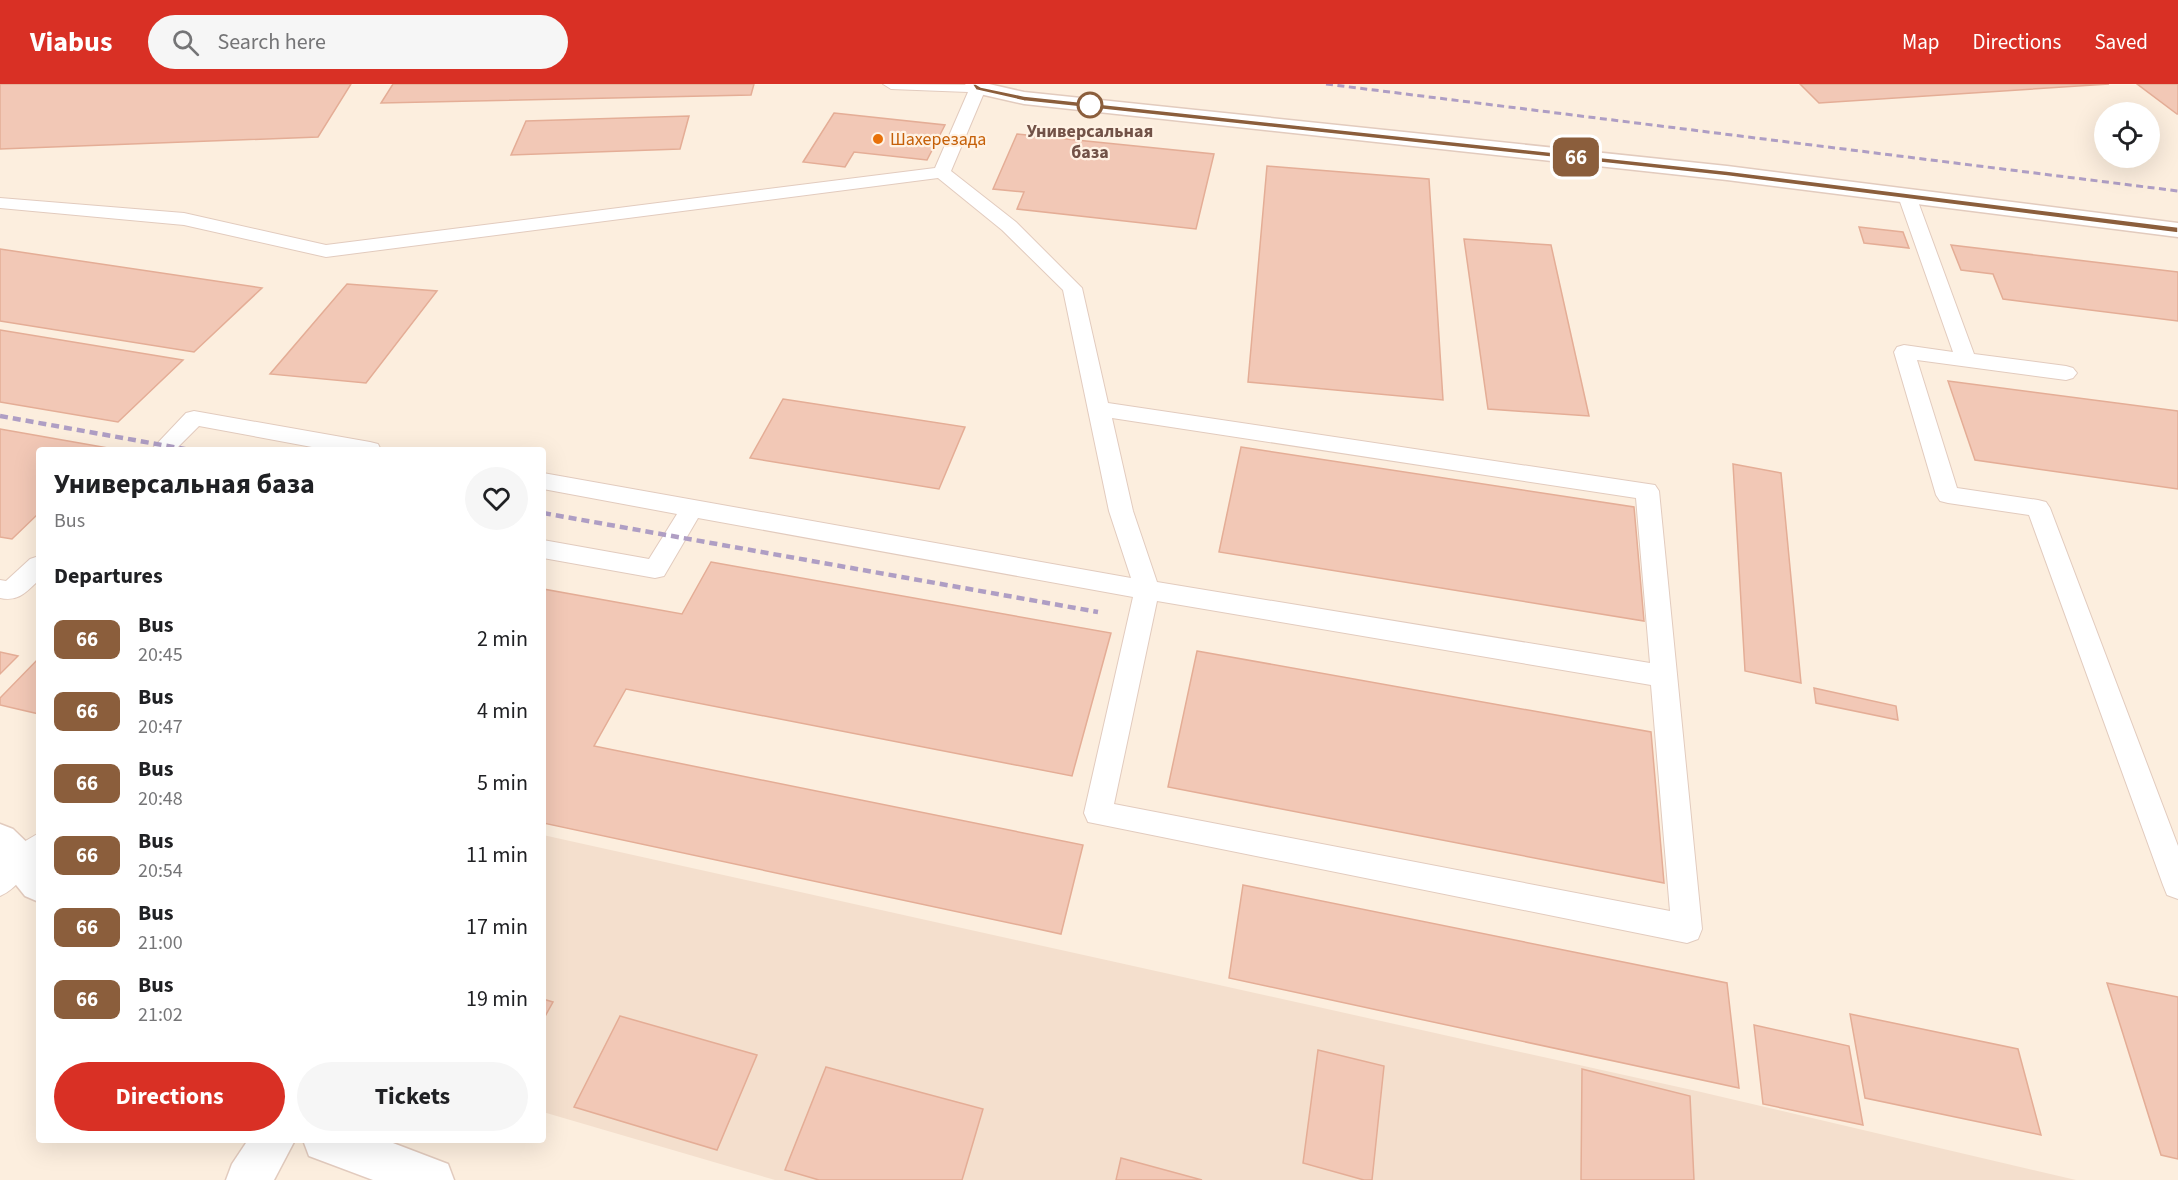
<!DOCTYPE html>
<meta charset="utf-8">
<style>
body{margin:0;font-family:"Source Sans 3",sans-serif;background:#f6f6f6;color:#202124;height:100vh;display:flex;flex-direction:column;font-size:22px;white-space:nowrap}
*{box-sizing:border-box;margin:0}
p{font-size:20px;color:#757577}
.icon{flex:none;width:33px;height:33px;fill:none;stroke:currentColor;stroke-width:2;stroke-linecap:round;stroke-linejoin:round}
.map{position:relative;flex:1;overflow:hidden}
.sheet{position:absolute;left:36px;top:363px;width:510px;height:696px;display:flex;flex-direction:column;background:#fff;border-radius:6px;box-shadow:0 6px 24px #0002}
.sheet>*{flex:none}
.badge{padding:0 12px;border-radius:9px;font-size:21px;line-height:39px}
.fabs{position:absolute;left:2094px;top:18px;display:grid;gap:12px}
.fabs a{display:grid;place-items:center;width:66px;height:66px;border-radius:50%;background:#fff;box-shadow:0 6px 24px #0002;font-size:30px}
.map>.badge{position:absolute;translate:-50% -50%;box-shadow:0 0 0 3px #fff}
h2{padding:0 18px;font-size:22px;line-height:54px}
.round{display:grid;place-items:center;flex:none;width:63px;height:63px;border-radius:32px;background:#f6f6f6}
.head{display:flex;align-items:center;justify-content:space-between;height:102px;padding:0 18px}
h1{font-size:28px;font-weight:700;line-height:45px}
.primary-button{display:flex;gap:12px;margin-top:auto;padding:12px 18px}
.primary-button a{flex:1;height:69px;border-radius:36px;background:#d93025;color:#fff;font-size:24px;font-weight:700;line-height:69px;text-align:center}
.primary-button a+a{background:#f6f6f6;color:#202124}
ul{padding:0;list-style:none}
li{display:flex;align-items:center;gap:18px;height:72px;padding:0 18px}
li div{flex:1}
li b{display:block;font-size:22px}
li em{font-style:normal}
li .badge{min-width:66px;font-weight:700;text-align:center}
header{display:flex;align-items:center;gap:36px;box-sizing:border-box;height:84px;padding:0 30px;background:#d93025;color:#fff}
header strong{font-size:28px}
nav{display:flex;gap:33px;margin-inline-start:auto;font-size:21px}
.search{width:420px;height:54px;background:#f6f6f6;display:flex;align-items:center;gap:15px;box-sizing:border-box;padding:0 21px;border-radius:33px;color:#757577;font-size:22px}
.map>svg:first-child{display:block}
.residential{fill:#f4dfcd}
.building{fill:#f2c8b6;stroke:#e4ad96;stroke-width:1.5}
.lines{fill:none;stroke-linecap:round;stroke-linejoin:round}
.service-casing{stroke:#e2cbbe;stroke-width:2}
.minor-casing{stroke:#e2cbbe;stroke-width:3}
.tertiary-casing{stroke:#e2cbbe;stroke-width:3}
.service{fill:#fff;fill-rule:evenodd}
.minor{fill:#fff;fill-rule:evenodd}
.tertiary{fill:#fff;fill-rule:evenodd}
.rail-far1{stroke:#af9ec4;stroke-width:3;stroke-dasharray:7 4.5;stroke-linecap:butt}
.rail{stroke:#af9ec4;stroke-width:4.5;stroke-dasharray:8 5;stroke-linecap:butt}
.line{fill:#8b5e3c;stroke:#fff;stroke-width:1.5}
.stop-dot{fill:#fff;stroke:#8b5e3c;stroke-width:3}
.food-dot{fill:#e8710a;stroke:#fff2e4;stroke-width:2}
.labels{text-anchor:middle;stroke-width:4.5;stroke-linejoin:round;paint-order:stroke}
.far-stop-label{font-size:18px;font-weight:bold;fill:#725247;stroke:#fff2e4}
.far-food-label{font-size:18px;fill:#c56008;stroke:#fff2e4;text-anchor:start}
</style>
<header>
<strong>Viabus</strong>
<div class="search"><svg class="icon" aria-label="search" viewBox="0 0 24 24"><circle cx="10" cy="10" r="6"/><path d="M15 15l6 6"/></svg>Search here</div>
<nav><a>Map</a><a>Directions</a><a>Saved</a></nav>
</header>
<div class="map">
<svg width="2178" height="1096" viewBox="0 0 2178 1096">
<rect width="100%" height="100%" fill="#fceede"/>
<path class="residential" d="M543,751L1701,1008L2076,1096H775L543,1028Z"/>
<g class="building">
<path d="M0,0H351L318,53L0,65Z"/>
<path d="M393,0H754L751,11L381,19Z"/>
<path d="M1800,0H2109L1819,19Z"/>
<path d="M2137,0H2178V30H2177Z"/>
<path d="M834,29L945,41L927,76L854,68L845,83L803,78Z"/>
<path d="M689,32L680,65L511,71L526,37Z"/>
<path d="M1017,50L1214,70L1196,145L1017,125L1024,108L993,105Z"/>
<path d="M1267,82L1429,95L1443,316L1248,298Z"/>
<path d="M1859,143L1903,148L1909,164L1864,159Z"/>
<path d="M1464,155L1551,161L1589,332L1488,325Z"/>
<path d="M1951,161L2178,188V237L2003,215L1993,190L1961,186Z"/>
<path d="M0,165L262,204L194,268L0,237Z"/>
<path d="M347,200L437,207L366,299L270,290Z"/>
<path d="M0,246L183,276L118,338L0,318Z"/>
<path d="M1948,297L2178,327V405L1975,376Z"/>
<path d="M783,315L965,343L939,405L750,374Z"/>
<path d="M0,345L108,364L106,366H39V429L12,455L0,453Z"/>
<path d="M1241,363L1634,423L1644,537L1219,468Z"/>
<path d="M1733,380L1781,389L1801,599L1745,587Z"/>
<path d="M711,478L1111,549L1072,692L626,605L594,662L1083,761L1061,850L543,739V505L682,530Z"/>
<path d="M1197,567L1651,648L1664,799L1168,703Z"/>
<path d="M0,568L18,572L0,590Z"/>
<path d="M39,574V630L0,621V614Z"/>
<path d="M1814,604L1896,622L1898,636L1816,619Z"/>
<path d="M1243,801L1727,899L1739,1004L1229,894Z"/>
<path d="M2107,899L2178,913V1075L2161,1071Z"/>
<path d="M543,915L553,918L543,936Z"/>
<path d="M1850,930L2018,965L2041,1051L1865,1014Z"/>
<path d="M620,932L757,971L717,1066L574,1023Z"/>
<path d="M1754,941L1849,962L1863,1041L1763,1020Z"/>
<path d="M1318,966L1384,982L1372,1096H1364L1303,1079Z"/>
<path d="M826,983L983,1025L962,1096H819L785,1086Z"/>
<path d="M1582,985L1690,1012L1694,1096H1581Z"/>
<path d="M1121,1074L1202,1096H1116Z"/>
</g>
<g class="lines">
<defs>
<g id="service">
<path d="M883,0L984,1L986,4L951,87L1016,138L1082,204L1108,319L1655,401L1659,407L1702,845L1698,855L1687,859L1088,738L1084,729L1133,513L698,434L664,492L655,494L543,474V456L649,475L677,430L543,405V389L1131,494L1109,427L1063,206L1002,146L938,94L326,173L184,141L0,124V114L184,129L326,161L935,84L968,8L891,5ZM1112,334L1636,414L1650,579L1157,498L1133,427ZM1157,517L1651,601L1670,827L1114,720Z"/>
<path d="M1907,107L1913,108L1916,112L1974,270L2066,282L2073,284L2077,289L2073,294L2066,296L1917,276L1957,404L2038,416L2046,418L2050,424L2178,762V815L2167,811L2163,801L2029,431L1948,419L1940,417L1936,411L1894,268L1897,263L1904,261L1953,268L1898,112L1901,108Z"/>
<path d="M194,327L370,358L378,360L381,366H328L199,342L175,366H151L186,329Z"/>
<path d="M39,472V496C26,508 19,518 0,514V496L6,497L30,475Z"/>
<path d="M39,749V778C24,789 17,805 0,812V777L10,766Z"/>
</g>
<path id="minor" d="M248,1056H295L274,1096H226L232,1080Z"/>
<g id="tertiary">
<path d="M965,0H989L1024,8L1727,82L2178,139V153L1727,96L1024,20L971,8Z"/>
<path d="M0,740L13,745L39,770V818L25,812L0,781Z"/>
<path d="M303,1056H385L448,1080L454,1096H373L309,1072Z"/>
</g>
</defs>
<use href="#service" class="service-casing"/>
<use href="#minor" class="minor-casing"/>
<use href="#tertiary" class="tertiary-casing"/>
<use href="#service" class="service"/>
<use href="#minor" class="minor"/>
<use href="#tertiary" class="tertiary"/>
<path class="rail-far1" d="M1326,0L2178,107"/>
<g class="rail">
<path d="M0,332L190,366"/>
<path d="M543,429L1098,528"/>
</g>
</g>
<path class="line" d="M972,0H976L981,3L1024,12L1727,87L2178,143V149L1727,92L1024,17L976,6Z"/>
<circle class="stop-dot" cx="1090" cy="21" r="12"/>
<circle class="food-dot" cx="878" cy="55" r="6"/>
<g class="labels">
<g class="far-stop-label">
<text x="1090" y="53">Универсальная<tspan x="1090" dy="21">база</tspan></text>
</g>
<g class="far-food-label">
<text x="890" y="61">Шахерезада</text>
</g>
</g>
</svg>
<div class="fabs">
<a><svg class="icon" aria-label="locate" viewBox="0 0 24 24"><circle cx="12" cy="12" r="6"/><path d="M12 2v4M12 18v4M2 12h4M18 12h4"/></svg></a>
</div>
<b class="badge" style="left:1576px;top:73px;background:#8b5e3c;color:#fff">66</b>
<section class="sheet">
<div class="head"><div><h1>Универсальная база</h1><p>Bus</p></div><a class="round"><svg class="icon" aria-label="heart" viewBox="0 0 24 24"><path d="M12 20l-8-8c-3-5 5-10 8-4 3-6 11-1 8 4z"/></svg></a></div>
<h2>Departures</h2>
<ul>
<li><span class="badge" style="background:#8b5e3c;color:#fff">66</span><div><b>Bus</b><p>20:45</p></div><em>2 min</em></li>
<li><span class="badge" style="background:#8b5e3c;color:#fff">66</span><div><b>Bus</b><p>20:47</p></div><em>4 min</em></li>
<li><span class="badge" style="background:#8b5e3c;color:#fff">66</span><div><b>Bus</b><p>20:48</p></div><em>5 min</em></li>
<li><span class="badge" style="background:#8b5e3c;color:#fff">66</span><div><b>Bus</b><p>20:54</p></div><em>11 min</em></li>
<li><span class="badge" style="background:#8b5e3c;color:#fff">66</span><div><b>Bus</b><p>21:00</p></div><em>17 min</em></li>
<li><span class="badge" style="background:#8b5e3c;color:#fff">66</span><div><b>Bus</b><p>21:02</p></div><em>19 min</em></li>
</ul>
<div class="primary-button"><a>Directions</a><a>Tickets</a></div>
</section>
</div>
